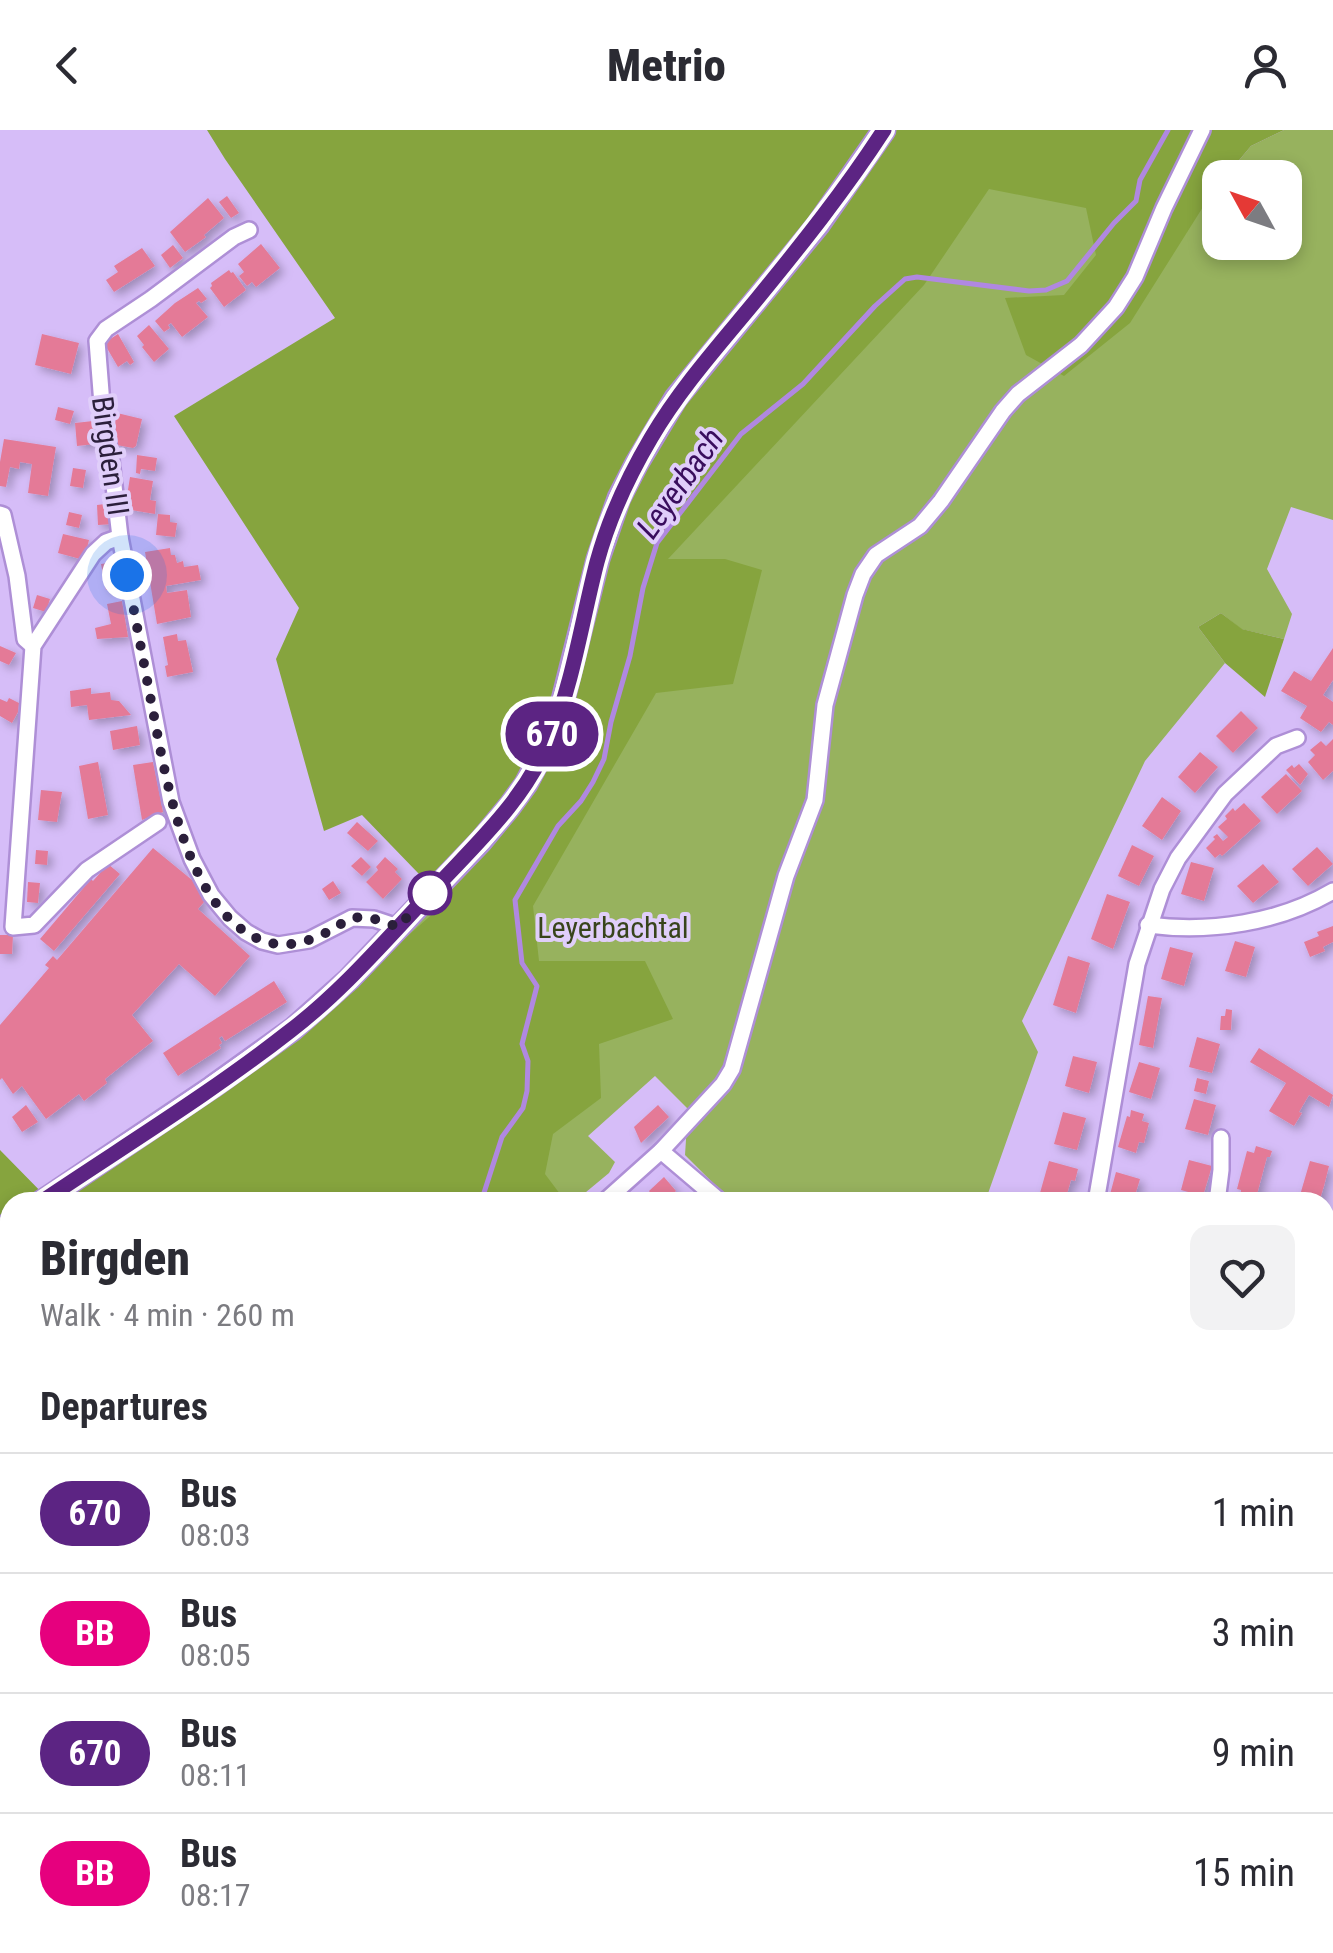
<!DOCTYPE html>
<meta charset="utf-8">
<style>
body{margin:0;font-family:"Roboto Condensed",sans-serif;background:#f2f2f3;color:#2b2b33;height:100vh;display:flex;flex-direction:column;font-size:38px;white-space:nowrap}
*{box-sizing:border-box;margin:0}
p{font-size:32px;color:#7c7c81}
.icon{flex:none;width:55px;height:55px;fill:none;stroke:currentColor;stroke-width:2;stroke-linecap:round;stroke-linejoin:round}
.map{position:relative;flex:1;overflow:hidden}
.sheet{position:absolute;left:0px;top:1062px;width:1335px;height:762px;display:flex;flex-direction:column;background:#fff;border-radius:30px 30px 0 0;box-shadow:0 5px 15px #0003}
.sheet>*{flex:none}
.badge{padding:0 20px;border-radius:32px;font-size:35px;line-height:65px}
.needle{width:65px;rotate:310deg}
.controls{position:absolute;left:1202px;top:30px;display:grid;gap:20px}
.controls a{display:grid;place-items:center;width:100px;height:100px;border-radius:20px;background:#fff;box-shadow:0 5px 15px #0003;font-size:50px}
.you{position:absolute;width:50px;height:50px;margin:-25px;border:8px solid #fff;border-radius:50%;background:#1a73e8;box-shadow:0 0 0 15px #1a73e833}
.map>.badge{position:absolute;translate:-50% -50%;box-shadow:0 0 0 5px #fff}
h2{padding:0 40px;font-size:38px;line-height:90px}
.round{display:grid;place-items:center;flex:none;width:105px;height:105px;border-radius:20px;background:#f2f2f3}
.head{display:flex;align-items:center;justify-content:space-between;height:170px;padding:0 40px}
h1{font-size:48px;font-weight:800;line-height:75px}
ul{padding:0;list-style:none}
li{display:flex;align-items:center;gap:30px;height:120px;padding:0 40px;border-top:2px solid #e1e1e2}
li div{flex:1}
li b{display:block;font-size:38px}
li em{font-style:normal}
li .badge{min-width:110px;font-weight:700;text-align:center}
header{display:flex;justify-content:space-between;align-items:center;height:130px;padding:0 40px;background:#fff;font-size:45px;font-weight:800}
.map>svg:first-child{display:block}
.green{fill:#97b25e}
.forest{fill:#86a43e}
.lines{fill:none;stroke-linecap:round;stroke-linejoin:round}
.stream{stroke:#b088e1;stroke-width:5}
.building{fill:#e47a97;filter:url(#shadow)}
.minor-casing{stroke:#ae8fd6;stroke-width:20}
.major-casing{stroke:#ae8fd6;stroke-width:25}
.minor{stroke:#fff;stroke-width:15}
.major{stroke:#fff;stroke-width:20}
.line-casing{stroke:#fff;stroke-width:22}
.line{stroke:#5c2483;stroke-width:15}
.walk{stroke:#2b1f3b;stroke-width:10;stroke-dasharray:0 18}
.stop-dot{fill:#fff;stroke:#5c2483;stroke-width:5}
.labels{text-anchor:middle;stroke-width:8;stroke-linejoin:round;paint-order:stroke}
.street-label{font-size:30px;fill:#2b1f3b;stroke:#e0cefa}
.park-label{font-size:30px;fill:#38441b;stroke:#e0cefa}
.water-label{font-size:32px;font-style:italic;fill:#390d5d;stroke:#e0cefa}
</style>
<header><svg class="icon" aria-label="back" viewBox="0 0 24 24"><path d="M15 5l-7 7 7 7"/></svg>Metrio<svg class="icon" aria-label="person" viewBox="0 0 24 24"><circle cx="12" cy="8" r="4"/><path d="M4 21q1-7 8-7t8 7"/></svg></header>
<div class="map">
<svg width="1333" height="1823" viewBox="0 0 1333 1823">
<defs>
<filter id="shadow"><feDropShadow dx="4.5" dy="4.5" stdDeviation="5" flood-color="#0004"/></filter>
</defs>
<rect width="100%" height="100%" fill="#d6bdf8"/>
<path class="green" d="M898,0L1208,69L1220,54V112H1285V48L1225,47L1251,16L1284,0H1333V390L1291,377L1267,439L1292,484L1284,509L1241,499L1221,483L1198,497L1225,533L1145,631L1022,891L1038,922L985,1072H732L685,1025L688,979L655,946L588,1006L615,1032L609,1043L574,1072H60L277,923L502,703Z"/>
<g class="forest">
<path d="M207,0H1284L1251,16L1225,47L1220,48V54L1208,69L1130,193L1064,246L1026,225L1005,168L1064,165L1096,125L1086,78L989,59L924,155L668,429H725L762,440L733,554L656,563L533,776L539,831H645L673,889L599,914L601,968L553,1004L545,1044L566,1072H10V1674L0,1656V1020L51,1072L288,912L446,772L362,685L324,701L276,529L299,478L174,286L335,188L225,29Z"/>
<path d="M1221,483L1242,499L1284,509L1265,567L1225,533L1198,497Z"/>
<path d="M1333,1427V1756L1325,1764V1437Z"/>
<path d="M14,1815H335L333,1823H17Z"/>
<path d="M965,1815H1278L1271,1823H957Z"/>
</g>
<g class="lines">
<g class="stream">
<path d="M481,1072L502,1007L523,978L527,961L528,931L522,914L537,856L522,833L515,770L558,696L581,671L593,652L604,629L611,592L630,526L643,458L657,413L741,304L803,254L875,176L905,149L917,147L1029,161L1046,160L1067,151L1114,93L1136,71L1140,50L1168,0"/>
<path d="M0,1405L10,1406"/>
<path d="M0,1478L3,1485L0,1487"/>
<path d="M1,1645L10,1665"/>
<path d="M55,1823V1815"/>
</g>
</g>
<g class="building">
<path d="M227,66L239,83L231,88L219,72Z"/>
<path d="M208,68L224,88L204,105L206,107L185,122L170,102Z"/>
<path d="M261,114L280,138L256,157L252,152L247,156L239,146L244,142L238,134Z"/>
<path d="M173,115L183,128L170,138L161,125Z"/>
<path d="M142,118L155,136L114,162L106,150L118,142L114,136Z"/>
<path d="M229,140L231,143L233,142L246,160L224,177L210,158L212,156L211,153Z"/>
<path d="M198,158L207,169L201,173L199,171L196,173L208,187L182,207L171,193L168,195L170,198L164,202L155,191L175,173Z"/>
<path d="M149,195L169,219L154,232L142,217L144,215L137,206Z"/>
<path d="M42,204L79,213L71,244L35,235Z"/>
<path d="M118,204L134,232L130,235L127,231L118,237L104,213Z"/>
<path d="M58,277L74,281L70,294L55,290Z"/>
<path d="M117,283L142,289L136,316L133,318L111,314Z"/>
<path d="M93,291L95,314L77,316L75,293Z"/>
<path d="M4,309L56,317L48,366L28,363L32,334L20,332L19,339L10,337L6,357L0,356V332Z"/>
<path d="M137,325L157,328L155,341L141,339L140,344L136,343Z"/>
<path d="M73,338L86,340L83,358L70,356Z"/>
<path d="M130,347L153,351L150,370L156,371L155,384L125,379Z"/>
<path d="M113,373L114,394L98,395L97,375Z"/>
<path d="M69,382L82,385L79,398L66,395Z"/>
<path d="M158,384L170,385V392L177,393L175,407L156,405Z"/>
<path d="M63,404L89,410L84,430L58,423Z"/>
<path d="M170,418L171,425H175L177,433L183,431L184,437L198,435L201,450L166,456L167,463L187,460L191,487L157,494L145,422Z"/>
<path d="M114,432L119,458L106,460L101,434Z"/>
<path d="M37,465L50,469L46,482L33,478Z"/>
<path d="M122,471L128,507L97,509L95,498L111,494L107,474Z"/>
<path d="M177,504L178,511L186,510L193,542L167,547L165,536L168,535L163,507Z"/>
<path d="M0,516L16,523L9,535L0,531Z"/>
<path d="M1333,518V550L1323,565L1333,572V595L1329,592L1321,602L1300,588L1307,576L1281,561L1294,541L1311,551Z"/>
<path d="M91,558V564L110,562L111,570L119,571L131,585L89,590L87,575L71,577L70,561Z"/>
<path d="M9,568L19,573L18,582L12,593L0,586V569L7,572Z"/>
<path d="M1241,581L1258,598L1233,623L1216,606Z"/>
<path d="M137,596L140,615L113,620L110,601Z"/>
<path d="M1333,609V641L1323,650L1308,632L1315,625L1310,620L1321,611L1326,616Z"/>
<path d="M1200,622L1218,637L1195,663L1178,647Z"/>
<path d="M98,632L108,685L88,689L79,636Z"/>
<path d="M153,632L163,682L142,690L133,635Z"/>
<path d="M1299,634L1308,644L1300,655L1286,640L1292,635L1294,638Z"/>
<path d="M1286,644L1302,661L1277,684L1261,667Z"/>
<path d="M41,660L62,662L57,692L38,690Z"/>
<path d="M1162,667L1181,681L1162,710L1142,696Z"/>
<path d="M1244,673L1261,691L1222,726L1220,724L1215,728L1206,718L1215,709L1213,707L1217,704L1223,711L1228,707L1218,697L1227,689L1225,686L1233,678L1235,681Z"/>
<path d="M357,692L378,711L368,721L347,703Z"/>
<path d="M1132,715L1154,726L1139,756L1118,746Z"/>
<path d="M1317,717L1333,734L1308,756L1292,739Z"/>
<path d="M153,718L192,750L204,772L198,779L250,826L215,866L179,834L132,885L153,911L105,949L107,953L84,971L79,964L46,989L22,956L13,964L2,948L0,950V895L49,838L45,835L53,826L57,830Z"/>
<path d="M36,720L48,721L47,735L35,734Z"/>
<path d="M361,727L371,737L362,746L351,736Z"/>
<path d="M385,727L398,739L395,742L402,749L383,769L366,752L378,740L376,737Z"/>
<path d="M1191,732L1214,738L1204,771L1181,764Z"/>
<path d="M108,734L120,744L54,821L40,809L91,749L93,751Z"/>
<path d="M1263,734L1279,752L1253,773L1237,756Z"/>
<path d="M333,751L341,763L329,770L322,759Z"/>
<path d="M28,752L40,753L38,773L27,772Z"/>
<path d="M1107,764L1130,772L1113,819L1091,809Z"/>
<path d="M1333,796V812L1323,817L1325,821L1310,827L1304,812L1319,806L1317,802Z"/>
<path d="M0,805H13L12,824H0Z"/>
<path d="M1235,811L1255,817L1246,847L1225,841Z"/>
<path d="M1170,817L1193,823L1184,856L1161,849Z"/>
<path d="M1068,826L1090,833L1076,883L1053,875Z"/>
<path d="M274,851L287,872L225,911L222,906L219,908L222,913L219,915L221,918L178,946L163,923Z"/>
<path d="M1148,866L1162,868L1153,918L1139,915Z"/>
<path d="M1226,879L1232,880L1231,900H1220L1221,886H1225Z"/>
<path d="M1197,907L1220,914L1212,943L1189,937Z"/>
<path d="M1259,918L1333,965L1329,977L1309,965L1299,982L1302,983L1294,996L1269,981L1286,953L1250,932Z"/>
<path d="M1073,926L1097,932L1089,963L1065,956Z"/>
<path d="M1139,932L1160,938L1151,969L1129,962Z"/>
<path d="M1197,948L1209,951L1206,964L1194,961Z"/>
<path d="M1194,969L1216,975L1208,1005L1185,999Z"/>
<path d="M26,975L38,992L22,1002L12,987Z"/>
<path d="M658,975L669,987L641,1013L634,997Z"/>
<path d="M1131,980L1144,984L1142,991L1149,993L1144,1013L1139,1012L1136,1023L1118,1017L1127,986L1130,987Z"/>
<path d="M1063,982L1086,988L1077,1020L1054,1014Z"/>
<path d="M1256,1016L1272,1021L1270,1027H1267L1256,1068L1258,1069L1260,1064L1266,1066L1265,1070L1268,1072H1240L1241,1060L1237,1059L1247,1021L1254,1023Z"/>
<path d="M1189,1030L1212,1036L1203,1066L1181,1060Z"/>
<path d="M1049,1031L1078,1039L1075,1051L1071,1050L1065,1071L1040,1063Z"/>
<path d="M1310,1031L1329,1036L1324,1056L1319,1072H1298Z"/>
<path d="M1116,1042L1140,1049L1134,1069L1130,1068L1128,1072H1108Z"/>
<path d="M664,1047L676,1061L663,1072H658L649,1061Z"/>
<path d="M1333,1277V1321L1325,1332V1289Z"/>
<path d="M1333,1783V1823H1297L1304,1815H1325V1792Z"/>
<path d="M613,1815H634L632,1823H611Z"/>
<path d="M767,1815H776L779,1822L800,1815H852L853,1823H765L763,1817Z"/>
<path d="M877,1815H913L914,1821L878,1823Z"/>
</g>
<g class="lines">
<defs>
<g id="minor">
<path d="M249,100L234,107L151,169L106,199L97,211L103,287L111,330L120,407L171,672L192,729L211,765L230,788L246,802L262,811L278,815L309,810L352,788L374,789L398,797"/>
<path d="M0,384L3,385L17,446L25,509L33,516"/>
<path d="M120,407L106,412L93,424L33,516L13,797L34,795L87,740L158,692"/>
<path d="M1148,795C1210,803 1279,793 1333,761"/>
<path d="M661,1021L721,1072"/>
<path d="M604,1072L661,1021L723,954L732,939L786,746L815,670L825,575L855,465L863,444L876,425L920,396L941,371L1003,281L1018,264L1081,215L1116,177L1135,147L1164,78L1202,0"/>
<path d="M1096,1072L1137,834L1162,759L1178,728L1225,664L1276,616L1297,608"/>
<path d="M1217,1072L1221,1040V1008"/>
<path d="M1325,1109L1333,1111"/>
<path d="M0,1643L9,1626L10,1555"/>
<path d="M1325,1776L1333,1767"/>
<path d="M406,1823V1815"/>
<path d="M1283,1823L1290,1815"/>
</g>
<g id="major">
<path d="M41,1072L212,957L293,899L349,849L481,711L510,676L526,654L550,608L561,578L598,429L619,368L637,333L676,268L818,95L884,0"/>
<path d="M0,1100L10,1093"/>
<path d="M1325,1159L1333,1147"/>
<path d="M352,1823L355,1815"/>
</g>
</defs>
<use href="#minor" class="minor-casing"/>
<use href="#major" class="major-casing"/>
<use href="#minor" class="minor"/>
<use href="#major" class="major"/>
</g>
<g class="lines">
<defs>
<path id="line" d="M41,1072C124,1016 211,963 290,901C344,860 389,806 436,757C479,711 526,668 550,608C573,553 582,490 597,432C609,388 628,347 651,308C681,257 720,214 757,169C802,114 845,60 884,0"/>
</defs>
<use href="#line" class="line-casing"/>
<use href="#line" class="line"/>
<path class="walk" d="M127,445C136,490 144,535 153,581C166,650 188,788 267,812C289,819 314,810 333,799C339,796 346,789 353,788C368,785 384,792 398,797L436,756L430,763"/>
</g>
<circle class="stop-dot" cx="430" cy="763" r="20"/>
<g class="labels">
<g class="street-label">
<text transform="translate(110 326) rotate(82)" y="10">Birgden III</text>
</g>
<g class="park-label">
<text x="613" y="808">Leyerbachtal</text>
</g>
<g class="water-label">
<text transform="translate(680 353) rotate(-55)" y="11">Leyerbach</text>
</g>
</g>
</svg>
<div class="controls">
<a><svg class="needle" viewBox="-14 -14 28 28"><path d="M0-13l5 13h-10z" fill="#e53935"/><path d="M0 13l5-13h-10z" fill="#7c7c81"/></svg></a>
</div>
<div class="you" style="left:127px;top:445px"></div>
<b class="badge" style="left:552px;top:604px;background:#5c2483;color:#fff">670</b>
<section class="sheet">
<div class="head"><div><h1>Birgden</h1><p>Walk · 4 min · 260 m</p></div><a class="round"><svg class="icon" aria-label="heart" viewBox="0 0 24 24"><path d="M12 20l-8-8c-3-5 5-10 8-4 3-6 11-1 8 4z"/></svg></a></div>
<h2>Departures</h2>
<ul>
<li><span class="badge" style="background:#5c2483;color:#fff">670</span><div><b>Bus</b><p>08:03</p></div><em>1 min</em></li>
<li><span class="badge" style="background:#e6007e;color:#fff">BB</span><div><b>Bus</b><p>08:05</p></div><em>3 min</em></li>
<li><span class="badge" style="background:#5c2483;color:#fff">670</span><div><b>Bus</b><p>08:11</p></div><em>9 min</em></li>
<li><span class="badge" style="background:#e6007e;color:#fff">BB</span><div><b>Bus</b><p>08:17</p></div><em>15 min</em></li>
</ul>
</section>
</div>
